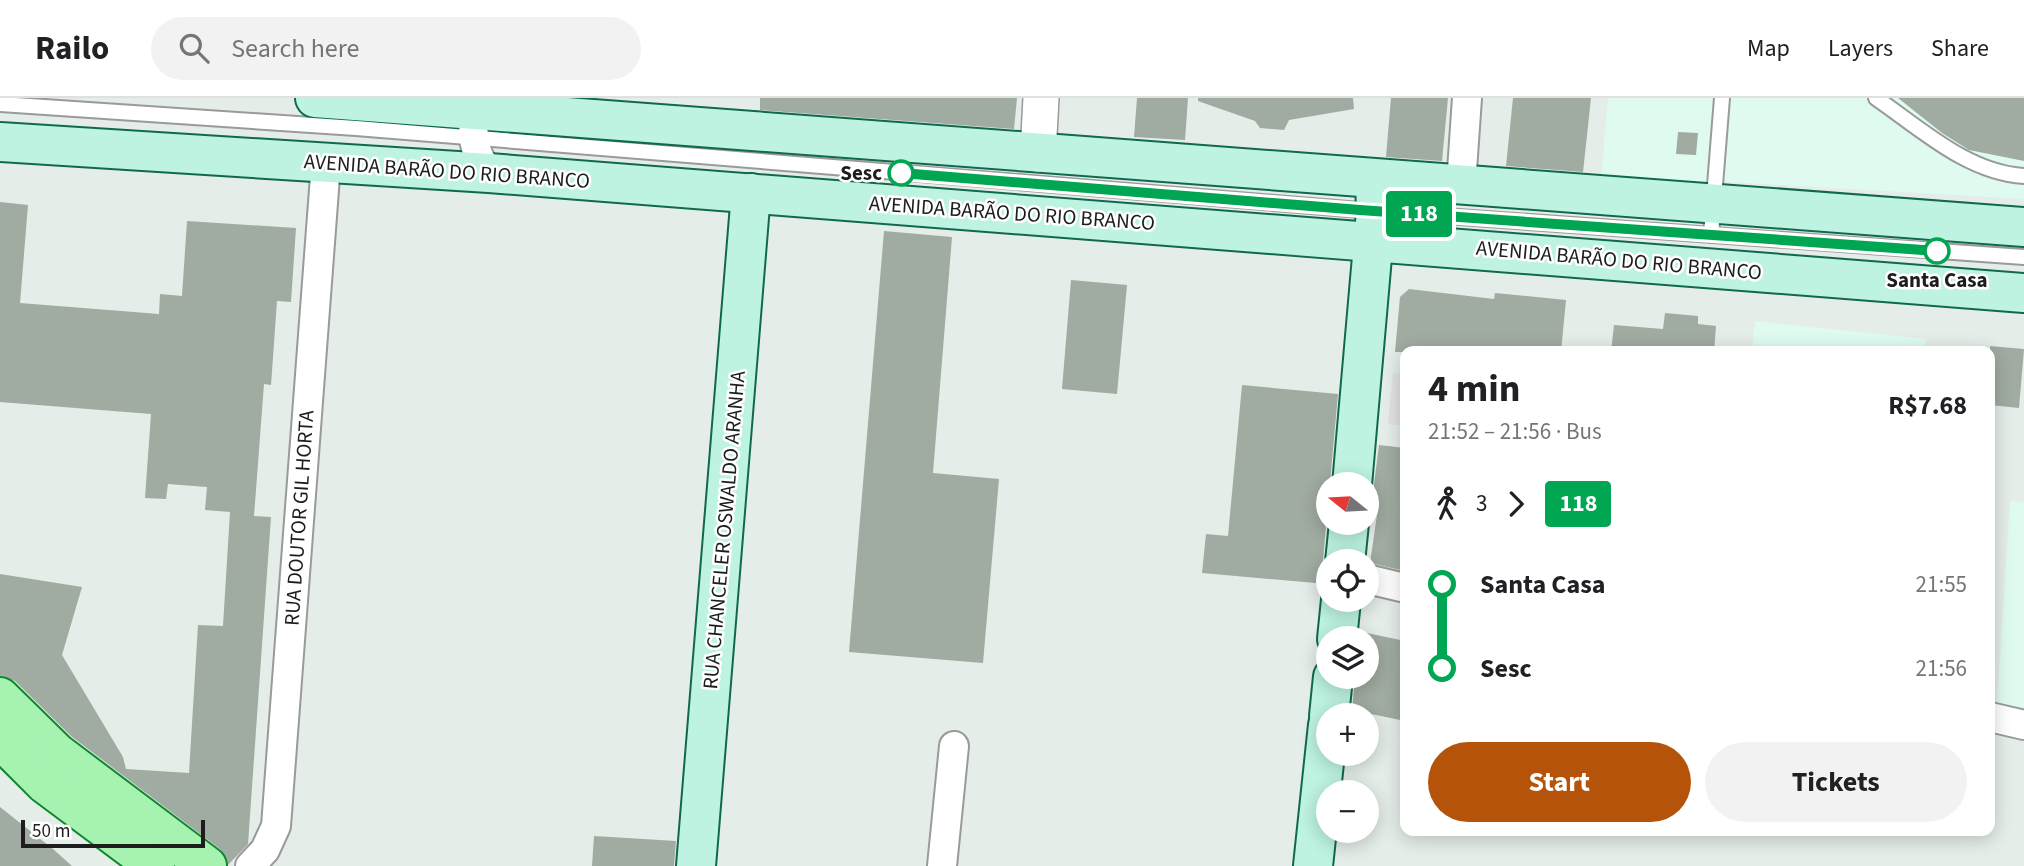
<!DOCTYPE html>
<meta charset="utf-8">
<style>
body{margin:0;font-family:"Source Sans 3",sans-serif;background:#f2f2f2;color:#202124;height:100vh;display:flex;flex-direction:column;font-size:26px;white-space:nowrap}
*{box-sizing:border-box;margin:0}
p{font-size:23px;color:#757577}
.icon{flex:none;width:38px;height:38px;fill:none;stroke:currentColor;stroke-width:2;stroke-linecap:round;stroke-linejoin:round}
.map{position:relative;flex:1;overflow:hidden}
.panel{position:absolute;left:1400px;top:248px;width:595px;height:490px;display:flex;flex-direction:column;background:#fff;border-radius:14px;box-shadow:0 4px 18px #0003}
.panel>*{flex:none}
.badge{padding:0 14px;border-radius:5px;font-size:24px;line-height:46px}
.needle{width:46px;rotate:288deg}
.buttons{position:absolute;left:1316px;top:374px;display:grid;gap:14px}
.buttons a{display:grid;place-items:center;width:63px;height:63px;border-radius:50%;background:#fff;box-shadow:0 4px 18px #0003;font-size:35px}
.scale{position:absolute;left:21px;bottom:18px;width:184px;box-sizing:border-box;padding-left:7px;border:4px solid #1d1d1d;border-top:0;font-size:19px;line-height:24px;white-space:nowrap;color:#1d1d1d;-webkit-text-stroke:5px #fff;paint-order:stroke}
.map>.badge{position:absolute;translate:-50% -50%;box-shadow:0 0 0 4px #fff}
.legs{display:flex;align-items:center;gap:10px;height:77px;padding:0 28px;font-size:23px}
.legs p{margin-inline-start:auto}
.summary{display:flex;align-items:center;justify-content:space-between;height:119px;padding:0 28px}
h1{font-size:38px;font-weight:700;line-height:52px}
.button{display:flex;gap:14px;margin-top:auto;padding:14px 28px}
.button a{flex:1;height:80px;border-radius:42px;background:#b45309;color:#fff;font-size:28px;font-weight:700;line-height:80px;text-align:center}
.button a+a{background:#f2f2f2;color:#202124}
ul{padding:0 28px;list-style:none}
li{display:flex;align-items:center;gap:24px;height:84px;font-size:26px}
li i{display:grid;place-items:center;width:10px;height:100%;margin:0 9px;background:currentColor}
li i::after{content:'';width:18px;height:18px;margin:-9px;border:5px solid;border-radius:50%;background:#fff}
li p{margin-inline-start:auto}
li:first-child i{background:linear-gradient(#0000 50%,currentColor 0)}
li:last-child i{background:linear-gradient(currentColor 50%,#0000 0)}
header{display:flex;align-items:center;gap:42px;box-sizing:border-box;height:98px;padding:0 35px;background:#fff;border-bottom:2px solid #e0e0e0}
header strong{font-size:33px}
nav{display:flex;gap:38px;margin-inline-start:auto;font-size:24px}
.search{width:490px;height:63px;background:#f2f2f2;display:flex;align-items:center;gap:18px;box-sizing:border-box;padding:0 24px;border-radius:38px;color:#757577;font-size:26px}
.map>svg:first-child{display:block}
.education{fill:#dffbf0}
.parking{fill:#e1e1e1}
.building{fill:#a0aba1}
.lines{fill:none;stroke-linecap:round;stroke-linejoin:round}
.service-casing{stroke:#9a9a9a;stroke-width:18}
.minor-casing{stroke:#9a9a9a;stroke-width:32}
.tertiary-casing{stroke:#9a9a9a;stroke-width:38}
.secondary-casing{stroke:#10694e;stroke-width:42}
.primary-casing{stroke:#0f872f;stroke-width:42}
.service{stroke:#fff;stroke-width:14}
.minor{stroke:#fff;stroke-width:28}
.tertiary{stroke:#fff;stroke-width:35}
.secondary{stroke:#bdf3e0;stroke-width:38}
.primary{stroke:#a5f2b1;stroke-width:38}
.line-1-casing{stroke:#fff;stroke-width:16}
.line-1{stroke:#00a651;stroke-width:10}
.stop-1-dot{fill:#fff;stroke:#00a651;stroke-width:3.5}
.labels{text-anchor:middle;stroke-width:5;stroke-linejoin:round;paint-order:stroke}
.street-label{font-size:21px;fill:#1d1d1d;stroke:#fff}
.stop-label{font-size:21px;font-weight:bold;fill:#1d1d1d;stroke:#fff;text-anchor:end}
</style>
<header>
<strong>Railo</strong>
<div class="search"><svg class="icon" aria-label="search" viewBox="0 0 24 24"><circle cx="10" cy="10" r="6"/><path d="M15 15l6 6"/></svg>Search here</div>
<nav><a>Map</a><a>Layers</a><a>Share</a></nav>
</header>
<div class="map">
<svg width="2024" height="768" viewBox="0 0 2024 768">
<rect width="100%" height="100%" fill="#e4ede7"/>
<g class="education">
<path d="M1608,0H2024V101L1730,84L1601,81Z"/>
<path d="M1755,223L1926,241L1924,254H1752Z"/>
<path d="M2010,403L2024,404V609L1997,606Z"/>
</g>
<path class="parking" d="M1393,275L1405,276V328L1388,326Z"/>
<g class="building">
<path d="M760,0H1017L1014,31L760,12Z"/>
<path d="M1137,0H1188L1185,42L1134,39Z"/>
<path d="M1198,0H1353L1354,11L1289,22L1284,32L1260,30L1255,23L1198,3Z"/>
<path d="M1391,0H1448L1442,63L1386,59Z"/>
<path d="M1513,0H1591L1583,74L1506,68Z"/>
<path d="M1898,0H2024V63L1969,52L1942,35Z"/>
<path d="M1678,34L1698,35L1696,57L1676,56Z"/>
<path d="M0,104L28,107L20,205L159,216L160,196L182,198L187,123L296,130L291,204L277,203L271,287L264,286L254,418L271,419L248,746L228,767L220,751L71,638L15,583L0,578V476L82,489L62,557L123,659L126,671L189,675L198,527L223,528L230,414L205,412L207,389L168,386L166,401L145,400L151,316L0,304Z"/>
<path d="M884,133L952,139L933,375L999,381L983,565L849,554Z"/>
<path d="M1071,182L1127,187L1117,296L1062,291Z"/>
<path d="M1409,191L1494,201L1495,195L1566,202L1561,254H1395L1400,199Z"/>
<path d="M1665,215L1698,218V226L1716,228L1714,254H1611L1614,227L1663,231Z"/>
<path d="M1990,248L2024,251L2019,310L1990,307Z"/>
<path d="M1242,287L1338,296L1323,462L1328,477L1327,486L1202,475L1206,436L1228,438Z"/>
<path d="M1379,347L1405,350V473L1370,465L1379,403L1372,402Z"/>
<path d="M1367,535L1405,543V623L1352,612L1355,579H1367Z"/>
<path d="M0,709L53,751L72,768H0Z"/>
<path d="M594,738L676,743L674,768H592Z"/>
</g>
<g class="lines">
<defs>
<g id="service">
<path d="M1876,0C1921,31 1968,75 2024,78"/>
<path d="M0,6L356,30L1360,112L2024,159"/>
<path d="M1711,137L1722,0"/>
</g>
<g id="minor">
<path d="M475,0C473,31 469,49 489,75"/>
<path d="M1461,87L1467,0"/>
<path d="M1367,481L1405,490"/>
<path d="M1990,619L2024,627"/>
<path d="M250,768L265,752L276,728L326,65"/>
<path d="M942,768L954,648"/>
</g>
<path id="tertiary" d="M1038,56L1041,0"/>
<g id="secondary">
<path d="M315,0L2024,129"/>
<path d="M0,44L489,75L2024,195"/>
<path d="M1352,387L1376,113L1375,82"/>
<path d="M1345,464L1349,425"/>
<path d="M1337,541L1341,502"/>
<path d="M1329,618L1333,579"/>
<path d="M696,768L751,95"/>
<path d="M1313,768L1328,627"/>
</g>
<g id="primary">
<path d="M0,599L57,655L207,768"/>
<path d="M0,641L45,686L155,768"/>
</g>
</defs>
<use href="#service" class="service-casing"/>
<use href="#minor" class="minor-casing"/>
<use href="#tertiary" class="tertiary-casing"/>
<use href="#secondary" class="secondary-casing"/>
<use href="#primary" class="primary-casing"/>
<use href="#service" class="service"/>
<use href="#minor" class="minor"/>
<use href="#tertiary" class="tertiary"/>
<use href="#secondary" class="secondary"/>
<use href="#primary" class="primary"/>
</g>
<g class="lines">
<defs>
<path id="line-1" d="M901,75L1360,112L1937,153"/>
</defs>
<use href="#line-1" class="line-1-casing"/>
<use href="#line-1" class="line-1"/>
</g>
<g class="stop-1-dot">
<circle cx="901" cy="75" r="12"/>
<circle cx="1937" cy="153" r="12"/>
</g>
<g class="labels">
<g class="street-label">
<text transform="translate(447 73) rotate(4)" y="7">AVENIDA BARÃO DO RIO BRANCO</text>
<text transform="translate(1012 115) rotate(4)" y="7">AVENIDA BARÃO DO RIO BRANCO</text>
<text transform="translate(1619 162) rotate(5)" y="7">AVENIDA BARÃO DO RIO BRANCO</text>
<text transform="translate(299 420) rotate(-86)" y="7">RUA DOUTOR GIL HORTA</text>
<text transform="translate(724 432) rotate(-85)" y="7">RUA CHANCELER OSWALDO ARANHA</text>
</g>
<g class="stop-label">
<text x="882" y="82">Sesc</text>
<text x="1937" y="189" text-anchor="middle">Santa Casa</text>
</g>
</g>
</svg>
<div class="buttons">
<a><svg class="needle" viewBox="-14 -14 28 28"><path d="M0-13l5 13h-10z" fill="#e53935"/><path d="M0 13l5-13h-10z" fill="#757577"/></svg></a>
<a><svg class="icon" aria-label="locate" viewBox="0 0 24 24"><circle cx="12" cy="12" r="6"/><path d="M12 2v4M12 18v4M2 12h4M18 12h4"/></svg></a>
<a><svg class="icon" aria-label="layers" viewBox="0 0 24 24"><path d="M12 4l9 5-9 5-9-5zM3 14l9 5 9-5"/></svg></a>
<a>+</a>
<a>−</a>
</div>
<div class="scale">50 m</div>
<b class="badge" style="left:1419px;top:116px;background:#00a651;color:#fff">118</b>
<section class="panel">
<div class="summary"><div><h1>4 min</h1><p>21:52 – 21:56 · Bus</p></div><b>R$7.68</b></div>
<div class="legs"><svg class="icon" aria-label="walk" viewBox="0 0 24 24"><circle cx="13" cy="4" r="2"/><path d="M13 8l-2 6 4 7M11 14l-3 7M7 12l3-4h3l4 4"/></svg>3<svg class="icon" aria-label="forward" viewBox="0 0 24 24"><path d="M9 5l7 7-7 7"/></svg><b class="badge" style="background:#00a651;color:#fff">118</b></div>
<ul>
<li><i style="color:#00a651"></i><b>Santa Casa</b><p>21:55</p></li>
<li><i style="color:#00a651"></i><b>Sesc</b><p>21:56</p></li>
</ul>
<div class="button"><a>Start</a><a>Tickets</a></div>
</section>
</div>
